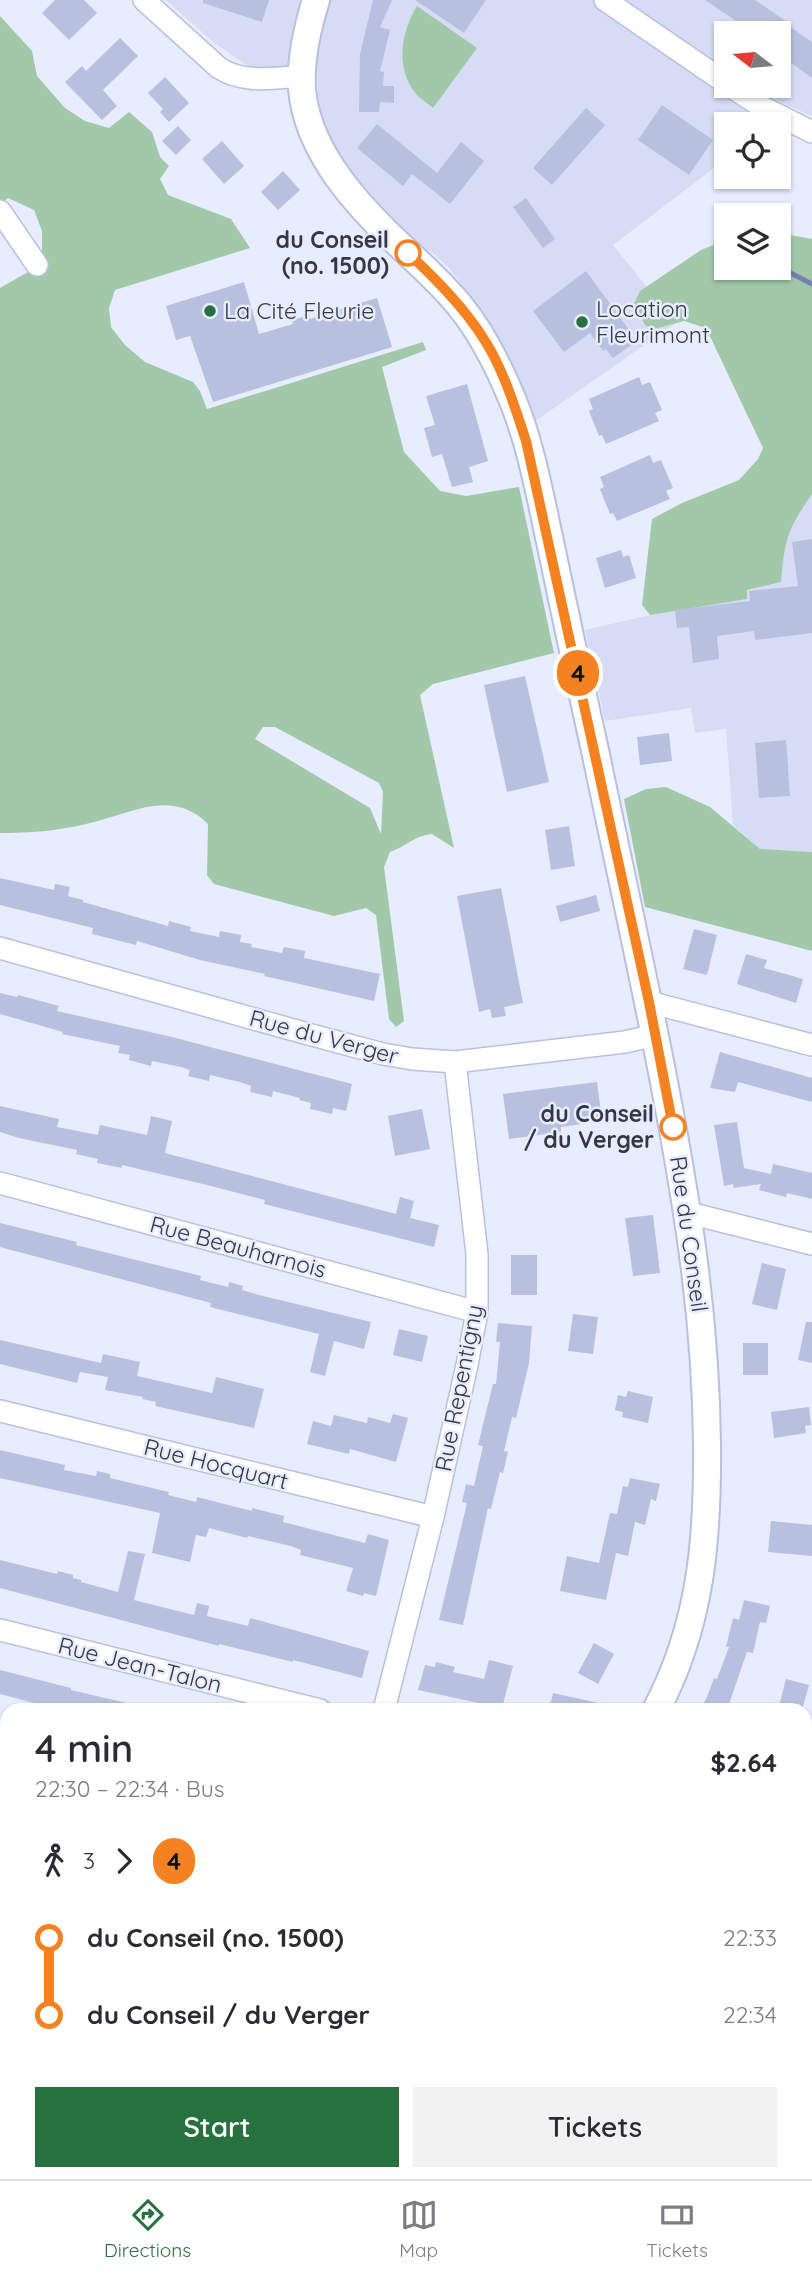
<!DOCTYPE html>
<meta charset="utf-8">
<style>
body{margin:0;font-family:Quicksand,sans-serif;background:#f2f2f3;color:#2b2b33;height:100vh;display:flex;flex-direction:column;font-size:26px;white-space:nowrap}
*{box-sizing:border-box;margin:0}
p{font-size:23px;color:#7c7c81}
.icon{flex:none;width:38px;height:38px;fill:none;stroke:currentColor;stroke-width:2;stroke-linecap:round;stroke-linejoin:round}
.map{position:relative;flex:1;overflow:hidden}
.details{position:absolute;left:0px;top:1703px;width:812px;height:478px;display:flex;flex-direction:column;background:#fff;border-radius:21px 21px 0 0;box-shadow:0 2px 5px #0004}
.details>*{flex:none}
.badge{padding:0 14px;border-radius:23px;font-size:24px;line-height:46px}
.needle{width:46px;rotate:286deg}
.tools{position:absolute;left:714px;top:21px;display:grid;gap:14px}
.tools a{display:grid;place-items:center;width:77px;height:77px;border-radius:0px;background:#fff;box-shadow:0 2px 5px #0004;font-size:35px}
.map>.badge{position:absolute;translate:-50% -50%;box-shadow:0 0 0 4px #fff}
.legs{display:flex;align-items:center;gap:10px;height:77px;padding:0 35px;font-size:23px}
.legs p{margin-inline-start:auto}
.head{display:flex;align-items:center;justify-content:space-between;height:119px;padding:0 35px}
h1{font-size:38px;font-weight:600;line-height:52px}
.cta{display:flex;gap:14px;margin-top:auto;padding:14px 35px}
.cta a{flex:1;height:80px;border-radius:0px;background:#27713f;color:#fff;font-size:28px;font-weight:600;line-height:80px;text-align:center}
.cta a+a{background:#f2f2f3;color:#2b2b33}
ul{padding:0 35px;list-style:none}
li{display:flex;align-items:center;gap:24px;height:77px;font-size:26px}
li i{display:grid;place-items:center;width:10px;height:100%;margin:0 9px;background:currentColor}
li i::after{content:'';width:18px;height:18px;margin:-9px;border:5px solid;border-radius:50%;background:#fff}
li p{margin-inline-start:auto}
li:first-child i{background:linear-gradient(#0000 50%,currentColor 0)}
li:last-child i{background:linear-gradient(currentColor 50%,#0000 0)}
.menu{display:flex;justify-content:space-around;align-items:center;height:98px;border-top:2px solid #e1e1e2;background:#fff;font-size:19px;color:#7c7c81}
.menu a{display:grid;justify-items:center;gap:4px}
.menu .active{color:#27713f}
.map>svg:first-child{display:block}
.built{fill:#d6dcf3;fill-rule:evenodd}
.green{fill:#a1c9a9;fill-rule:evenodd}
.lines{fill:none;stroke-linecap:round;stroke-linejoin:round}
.stream{stroke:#7680b1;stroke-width:5}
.building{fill:#b8c0df}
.minor-casing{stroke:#b8c0df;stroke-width:24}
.tertiary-casing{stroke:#b8c0df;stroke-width:30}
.minor{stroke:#fff;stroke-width:21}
.tertiary{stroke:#fff;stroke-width:26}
.line-1-casing{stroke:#fff;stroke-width:16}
.line-1{stroke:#f58220;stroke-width:10}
.stop-1-dot{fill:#fff;stroke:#f58220;stroke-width:3.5}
.poi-dot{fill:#27713f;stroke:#e7ecff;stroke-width:2.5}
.labels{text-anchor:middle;stroke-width:5;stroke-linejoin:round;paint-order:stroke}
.stop-label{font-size:23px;font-weight:bold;fill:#343744;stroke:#e7ecff;text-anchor:end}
.poi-label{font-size:23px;fill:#343744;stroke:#e7ecff;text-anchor:start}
.street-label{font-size:23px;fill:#343744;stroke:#e7ecff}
</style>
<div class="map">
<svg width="812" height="2179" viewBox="0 0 812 2179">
<rect width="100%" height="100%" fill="#e7ecff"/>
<g class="built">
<path d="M166,0H812V116L781,103L771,124H726V159L613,245L676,323L534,422L504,351L475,302L450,269L434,254L397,227L369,202L334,152L318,106L317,70L262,68L248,66L213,42ZM726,33H779V86H726Z"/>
<path d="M812,494V852L760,849L733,825L726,729L695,733L691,708L605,721L585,630L672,610L747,599V590L780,582L784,547L792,523Z"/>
</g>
<g class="green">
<path d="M417,6L477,48L433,108C428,103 420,99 416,94C395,68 401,32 417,6Z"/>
<path d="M0,16L32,51L37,76L65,108L85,121L109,128L129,112L152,132L160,157L169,166L160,179L168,195L231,219L250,248L115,290L109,308L111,327L125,345L145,362L193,382L200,391L207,409L423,342L426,350L382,367L404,452L440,491L466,496L519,487L554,653L433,684L420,695L454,848L432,834C414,836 407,846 390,852L384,867L404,1021L396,1027L389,1019L376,915L366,908L334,916L214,884L207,875L208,824C170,787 130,815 86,824C57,831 30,833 0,833V288L42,264V231L34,210L8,198L0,204ZM263,727H275L379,783L383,792L381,834L370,808L255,739Z"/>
<path d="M779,233L812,239V494C787,530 785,539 781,582L747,590V599L650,615L642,605L652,519L682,503L739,480L758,459L763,448L706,328L684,321L654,329L645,325L634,304L640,291L701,250L726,240V268H779Z"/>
<path d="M666,787L710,807L760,849L812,852V951L645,907L624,799L646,789Z"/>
</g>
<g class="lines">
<path class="stream" d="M779,267L812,284"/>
</g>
<g class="building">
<path d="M55,0H84L97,13L69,40L42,13Z"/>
<path d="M203,0H269L262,22L203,3Z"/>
<path d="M373,0H392L380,27L390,30L380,71L384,72L383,86H394V103L380,102L379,112H359L360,54Z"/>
<path d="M415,0H486L464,33Z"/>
<path d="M705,0H755L787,22L786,24L812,42V78L779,54V33H754Z"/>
<path d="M120,38L138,56L103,90L117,106L102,120L65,82L82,66L86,71Z"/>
<path d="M165,77L189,103L169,122L160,112L163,109L148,93Z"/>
<path d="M662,105L713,140L689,175L638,140Z"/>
<path d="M586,108L605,125L552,185L533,168Z"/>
<path d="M377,124L437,173L461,142L484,161L450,204L412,174L403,186L357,148Z"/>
<path d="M178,126L191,140L176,155L162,141Z"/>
<path d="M222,141L244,166L224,184L202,159Z"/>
<path d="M283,171L300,190L278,210L261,192Z"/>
<path d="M526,198L555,239L543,248L513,207Z"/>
<path d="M586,271L630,331L627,333L634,343L613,358L606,349L603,351L590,333L564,352L533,311Z"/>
<path d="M244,282L259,334L293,324L292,320L309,315L310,319L377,298L392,347L213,402L190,336L176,340L166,306Z"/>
<path d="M639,377L642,385L650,382L662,410L655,413L659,421L606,444L602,435L599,436L589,411L593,409L589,399Z"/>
<path d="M467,384L488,461L469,467L473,482L452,487L442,454L432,457L424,428L435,425L426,396Z"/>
<path d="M650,455L653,463L661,460L673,488L666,491L670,499L617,521L613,513L610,514L600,489L604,487L600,477Z"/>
<path d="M812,539V633L755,640L754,631L717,636L719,659L693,663L689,627L677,628L675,610L750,601L749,591L798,586L792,542Z"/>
<path d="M621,550L623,557L629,555L636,578L605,588L596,558Z"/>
<path d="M525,676L549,782L507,792L484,685Z"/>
<path d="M669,733L672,761L640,765L637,737Z"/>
<path d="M786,740L790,796L759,798L755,743Z"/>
<path d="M569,826L575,866L551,870L545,830Z"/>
<path d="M0,878L54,890L55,884L70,887L68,896L83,900V902L168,926L169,921L191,927L190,931L219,937L220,931L241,935L240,942L252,944L251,947L282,953L284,947L305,951L304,958L380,974L374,1001L264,976L265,974L200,960L137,941L136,945L92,934L93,928L0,905Z"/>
<path d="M501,888L523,1003L504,1007L506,1016L492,1018L490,1009L479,1012L457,896Z"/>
<path d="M596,895L600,911L560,922L556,906Z"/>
<path d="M694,929L717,935L707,975L683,969Z"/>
<path d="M746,954L767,960L764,968L803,979L796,1003L737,984Z"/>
<path d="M0,993L17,997L18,995L59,1006L57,1011L172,1037L352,1084L346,1111L333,1108L332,1114L310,1109L311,1103L299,1100L300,1098L273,1091L272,1097L250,1092L251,1086L240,1082L210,1075L209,1081L188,1076L190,1070L181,1067L152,1061L151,1066L129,1060L130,1055L118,1053L120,1046L62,1034L63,1032L0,1014Z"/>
<path d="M720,1052L812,1078V1102L738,1082L735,1092L710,1088Z"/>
<path d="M597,1082L602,1121L561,1127V1132L509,1139L503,1094Z"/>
<path d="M0,1106L59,1119L57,1127L98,1135L100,1125L147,1135L151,1116L172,1121L165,1153L396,1214L400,1197L414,1201L410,1218L439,1225L434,1247L264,1204L265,1200L211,1186L122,1165V1168L97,1163L98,1159L76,1154L77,1150L19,1138L0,1132Z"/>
<path d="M422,1109L430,1149L395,1156L388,1116Z"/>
<path d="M737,1122L744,1168L771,1174L773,1164L812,1173V1199L787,1193L786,1197L759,1190L761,1184L734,1188L733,1184L724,1186L714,1125Z"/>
<path d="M653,1215L660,1273L633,1276L625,1218Z"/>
<path d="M0,1223L77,1242L76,1245L201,1276L200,1280L228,1287L229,1282L243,1286L242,1290L259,1295L371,1322L364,1349L334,1341L325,1376L310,1372L319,1334L210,1307L211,1303L0,1247Z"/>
<rect x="511" y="1255" width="26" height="40"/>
<path d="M762,1263L786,1269L777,1310L752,1304Z"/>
<path d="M573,1314L598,1317L593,1354L568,1351Z"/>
<path d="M806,1322H812V1363L798,1360Z"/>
<path d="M498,1323L532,1326L529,1363L516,1418L512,1417L504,1451L508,1452L503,1473L500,1472L491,1509L488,1508L463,1625L439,1620L467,1503L462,1502L466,1484L474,1486L483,1446L478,1445L493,1384H496L500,1342H496Z"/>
<path d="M399,1329L428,1336L422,1362L393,1355Z"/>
<path d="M0,1340L101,1363L103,1354L140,1362L137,1376L212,1393L216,1377L264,1389L254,1428L155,1406L156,1402L142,1399L143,1397L105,1390L108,1377L80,1372L77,1383L0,1364Z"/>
<rect x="743" y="1343" width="25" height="32"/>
<path d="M628,1391L653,1397L648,1423L622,1417L623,1412L615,1410L618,1395L626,1397Z"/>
<path d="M809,1407L811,1425L805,1426L806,1433L774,1438L771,1412Z"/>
<path d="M393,1414L408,1418L396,1462L350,1449L349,1454L307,1444L313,1421L331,1426L334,1415L367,1423L368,1417L390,1423Z"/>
<path d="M0,1450L65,1465L64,1470L96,1476L97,1471L110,1474V1478L169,1492L168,1495L196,1502L197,1497L252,1511V1508L284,1516L283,1522L365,1543L368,1534L389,1540L376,1596L364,1593L363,1596L346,1591L353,1568L300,1555L301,1550L291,1546L248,1536L247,1538L209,1528L206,1537L196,1535L190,1562L152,1553L160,1513L0,1478Z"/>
<path d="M630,1478L660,1484L656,1501L651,1499L645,1525L635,1522L628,1556L616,1553L606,1600L560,1591L567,1556L599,1563L610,1513L617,1514L623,1486L628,1487Z"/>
<path d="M771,1521L812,1525V1556L768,1552Z"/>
<path d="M128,1551L145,1554L134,1600L194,1615L197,1603L209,1606L207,1616L248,1626L250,1618L369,1651L362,1678L293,1660V1662L219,1644V1646L0,1588V1560L57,1574L58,1571L73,1575V1578L81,1580V1582L118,1592Z"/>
<path d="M744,1600L770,1606L766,1623L760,1622L753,1653L747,1652L727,1710H700L707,1697L714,1678L717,1679L729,1647H726L733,1618L739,1620Z"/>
<path d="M594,1643L614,1654L598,1684L578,1673Z"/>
<path d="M489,1660L513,1666L502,1708L418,1690L425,1665L435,1667L436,1662L455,1667L453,1672L484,1679Z"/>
<path d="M0,1670L71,1688V1690L131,1704V1710H48L49,1707L0,1694Z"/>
<path d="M786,1679L809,1685L802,1710H778Z"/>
<path d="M553,1693L603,1704V1710H549Z"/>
</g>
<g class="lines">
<defs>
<g id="minor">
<path d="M144,0L219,68C244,84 274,78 302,76"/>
<path d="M605,0L726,83"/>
<path d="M730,86L762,107L812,132"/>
<path d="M0,211L37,265"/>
<path d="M0,948L308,1034L383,1054L412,1059L455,1062L625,1042L655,1035"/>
<path d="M649,1002L812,1045"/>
<path d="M0,1183L477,1312"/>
<path d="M689,1213L812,1244"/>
<path d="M0,1411L433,1517"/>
<path d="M0,1630L320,1710"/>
<path d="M384,1710L433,1517L467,1365L477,1312V1254L455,1062"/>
<path d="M805,1858L812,1833"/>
<path d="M0,1874L7,1876"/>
<path d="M0,2094L7,2096"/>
<path d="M805,2137L812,2138"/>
<path d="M294,2174L314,2179"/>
</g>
<g id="tertiary">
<path d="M316,0C307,29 300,59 302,89C307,147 350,197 389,235C413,258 439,280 460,306C483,334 499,367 513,401C532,448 541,501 552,551C566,619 581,687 596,755C620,871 646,986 668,1103C690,1220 706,1326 707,1445C708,1540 701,1625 656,1710"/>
<path d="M361,2179L363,2174"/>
</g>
</defs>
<use href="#minor" class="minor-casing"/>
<use href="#tertiary" class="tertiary-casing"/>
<use href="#minor" class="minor"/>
<use href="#tertiary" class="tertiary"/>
</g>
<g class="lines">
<defs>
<path id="line-1" d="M408,253C434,277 460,303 480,333C502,365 514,404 526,441L649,1002L673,1127"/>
</defs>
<use href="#line-1" class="line-1-casing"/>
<use href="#line-1" class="line-1"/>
</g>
<g class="stop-1-dot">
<circle cx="408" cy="253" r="12"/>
<circle cx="673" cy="1127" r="12"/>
</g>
<g class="poi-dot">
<circle cx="210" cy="311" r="7"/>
<circle cx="582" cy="322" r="7"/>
</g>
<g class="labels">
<g class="stop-label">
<text x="389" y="248">du Conseil<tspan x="389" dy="26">(no. 1500)</tspan></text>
<text x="654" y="1122">du Conseil<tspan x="654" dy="26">/ du Verger</tspan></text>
</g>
<g class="poi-label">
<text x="596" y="317">Location<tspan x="596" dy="26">Fleurimont</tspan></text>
<text x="224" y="319">La Cité Fleurie</text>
</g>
<g class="street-label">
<text transform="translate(324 1037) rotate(15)" y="8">Rue du Verger</text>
<text transform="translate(689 1234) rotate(82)" y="8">Rue du Conseil</text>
<text transform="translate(238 1247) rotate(15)" y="8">Rue Beauharnois</text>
<text transform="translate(459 1388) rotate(-79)" y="8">Rue Repentigny</text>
<text transform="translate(216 1464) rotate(14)" y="8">Rue Hocquart</text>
<text transform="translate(140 1665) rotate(14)" y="8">Rue Jean-Talon</text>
</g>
</g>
</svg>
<div class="tools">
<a><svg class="needle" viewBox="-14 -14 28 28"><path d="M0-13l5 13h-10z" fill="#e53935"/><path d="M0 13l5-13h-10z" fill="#7c7c81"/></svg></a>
<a><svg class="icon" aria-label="locate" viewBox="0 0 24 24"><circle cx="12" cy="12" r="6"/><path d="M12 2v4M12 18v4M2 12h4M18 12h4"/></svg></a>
<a><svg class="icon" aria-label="layers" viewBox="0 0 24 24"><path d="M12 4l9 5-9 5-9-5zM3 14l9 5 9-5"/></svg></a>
</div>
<b class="badge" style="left:578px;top:673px;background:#f58220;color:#111">4</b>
<section class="details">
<div class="head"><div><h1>4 min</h1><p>22:30 – 22:34 · Bus</p></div><b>$2.64</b></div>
<div class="legs"><svg class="icon" aria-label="walk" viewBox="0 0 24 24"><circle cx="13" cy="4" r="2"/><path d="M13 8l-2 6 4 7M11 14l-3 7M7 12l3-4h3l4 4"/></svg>3<svg class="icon" aria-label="forward" viewBox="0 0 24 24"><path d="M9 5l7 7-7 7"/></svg><b class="badge" style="background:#f58220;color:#111">4</b></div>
<ul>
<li><i style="color:#f58220"></i><b>du Conseil (no. 1500)</b><p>22:33</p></li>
<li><i style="color:#f58220"></i><b>du Conseil / du Verger</b><p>22:34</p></li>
</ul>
<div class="cta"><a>Start</a><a>Tickets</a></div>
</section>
</div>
<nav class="menu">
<a class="active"><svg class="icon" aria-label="directions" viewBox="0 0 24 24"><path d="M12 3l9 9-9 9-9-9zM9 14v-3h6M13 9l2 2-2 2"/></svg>Directions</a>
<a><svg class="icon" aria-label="map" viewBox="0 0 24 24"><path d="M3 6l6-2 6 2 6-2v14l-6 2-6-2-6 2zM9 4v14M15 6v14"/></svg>Map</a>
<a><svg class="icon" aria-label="tickets" viewBox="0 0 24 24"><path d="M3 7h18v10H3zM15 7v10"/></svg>Tickets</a>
</nav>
